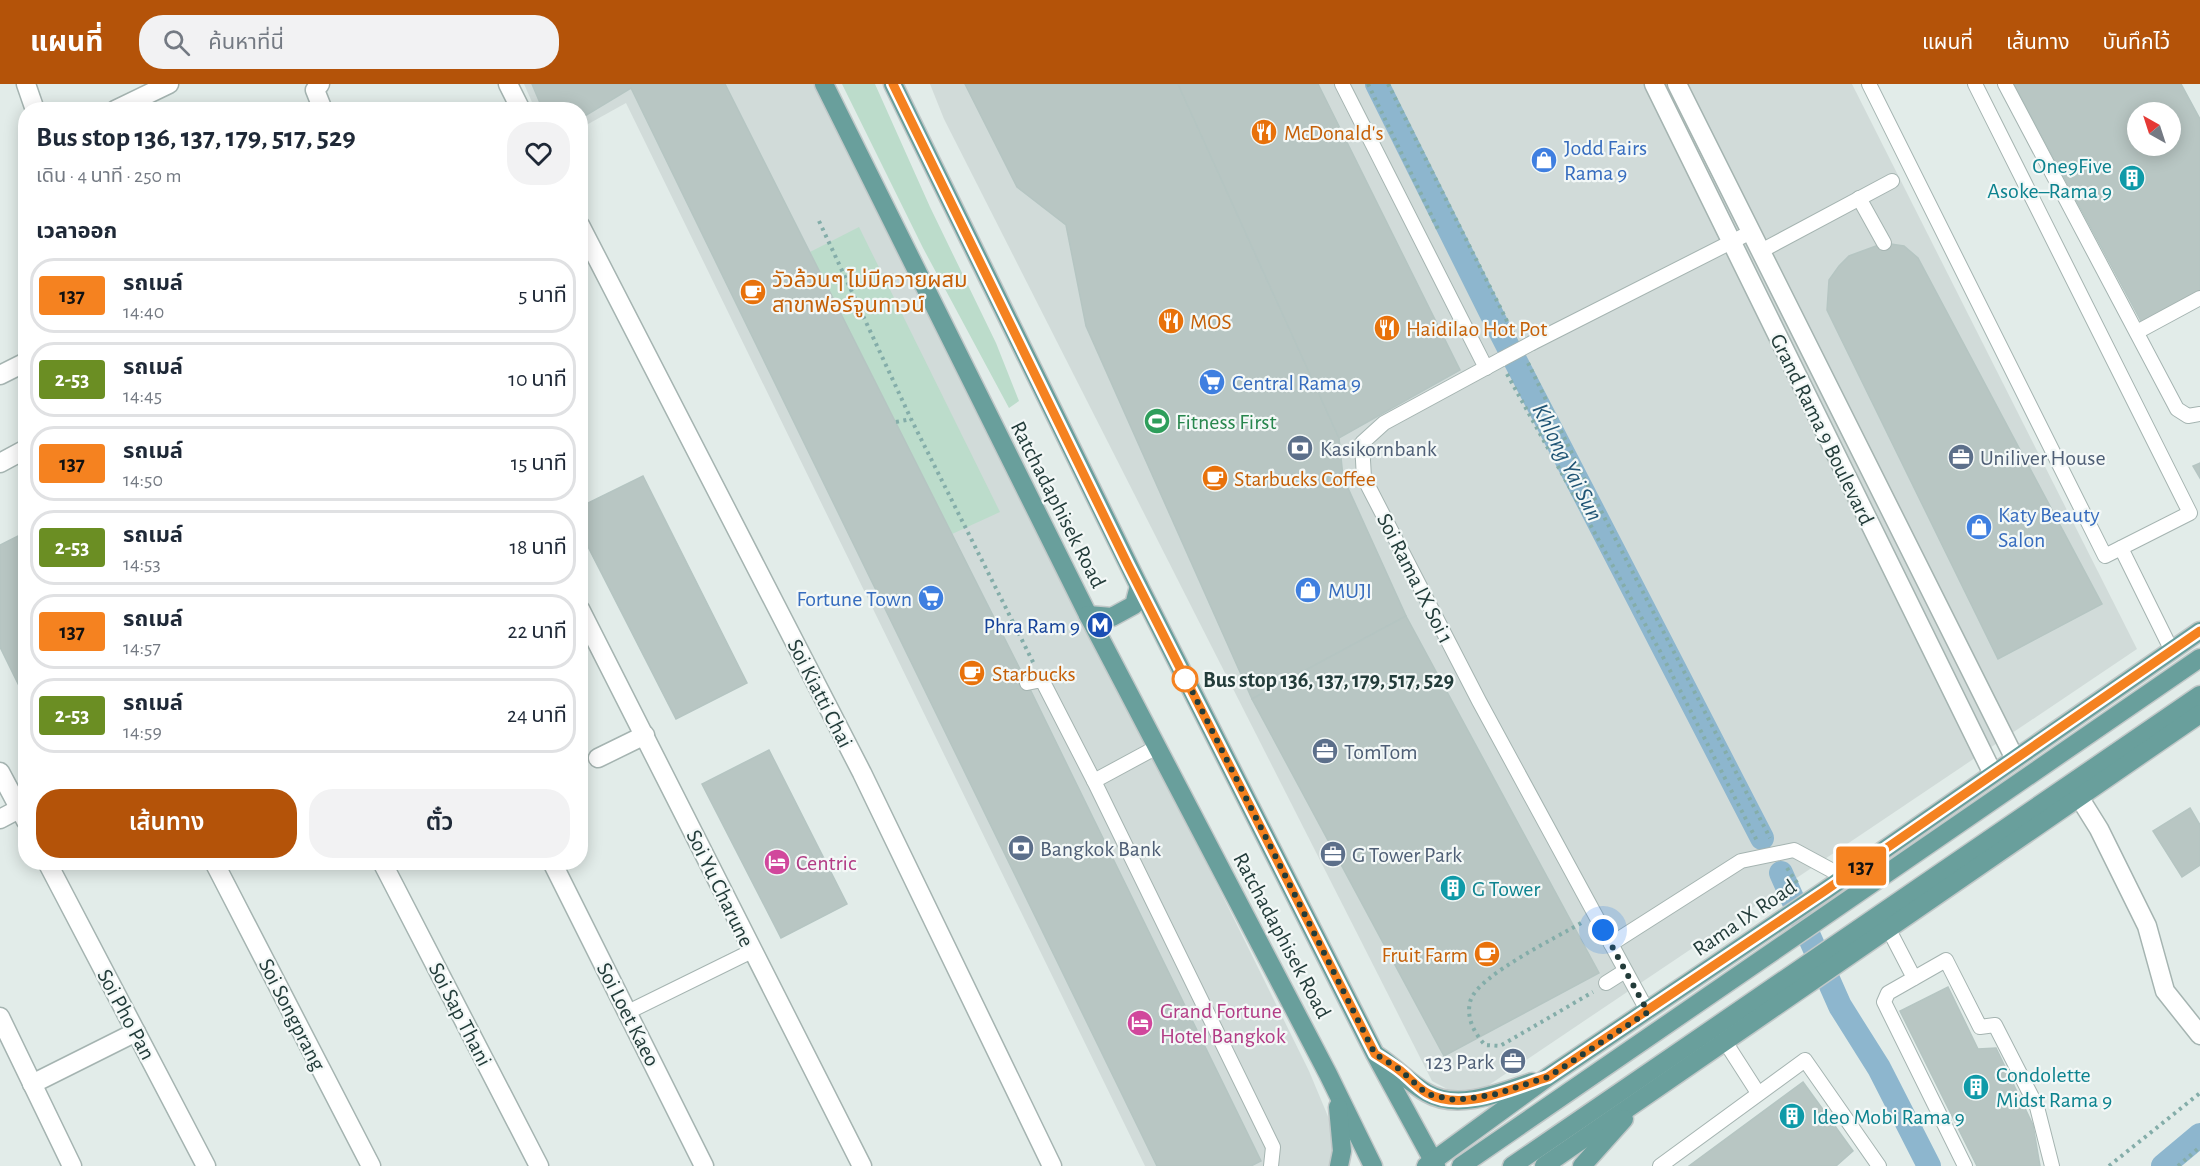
<!DOCTYPE html>
<html lang="th">
<meta charset="utf-8">
<style>
body{margin:0;font-family:"Alegreya Sans","Noto Sans Thai",sans-serif;background:#f2f2f3;color:#1f2937;height:100vh;display:flex;flex-direction:column;font-size:22px;white-space:nowrap}
*{box-sizing:border-box;margin:0}
p{font-size:20px;color:#747a83}
.icon{flex:none;width:33px;height:33px;fill:none;stroke:currentColor;stroke-width:2;stroke-linecap:round;stroke-linejoin:round}
.map{position:relative;flex:1;overflow:hidden}
.panel{position:absolute;left:18px;top:18px;width:570px;height:768px;display:flex;flex-direction:column;background:#fff;border-radius:24px;box-shadow:0 3px 15px #0003}
.panel>*{flex:none}
.badge{padding:0 12px;border-radius:4px;font-size:21px;line-height:39px}
.needle{width:39px;rotate:321deg}
.buttons{position:absolute;left:2127px;top:18px;display:grid;gap:12px}
.buttons a{display:grid;place-items:center;width:54px;height:54px;border-radius:50%;background:#fff;box-shadow:0 3px 15px #0003;font-size:30px}
.you{position:absolute;width:30px;height:30px;margin:-15px;border:4px solid #fff;border-radius:50%;background:#1a73e8;box-shadow:0 0 0 9px #1a73e833}
.map>.badge{position:absolute;translate:-50% -50%;box-shadow:0 0 0 3px #fff}
h2{padding:0 18px;font-size:22px;line-height:54px}
.round{display:grid;place-items:center;flex:none;width:63px;height:63px;border-radius:24px;background:#f2f2f3}
.headline{display:flex;align-items:center;justify-content:space-between;height:102px;padding:0 18px}
h1{font-size:28px;font-weight:600;line-height:45px}
.primary-button{display:flex;gap:12px;margin-top:auto;padding:12px 18px}
.primary-button a{flex:1;height:69px;border-radius:24px;background:#b45309;color:#fff;font-size:24px;font-weight:600;line-height:69px;text-align:center}
.primary-button a+a{background:#f2f2f3;color:#1f2937}
ul{padding:0;list-style:none}
li{display:flex;align-items:center;gap:18px;height:75px;margin:0 12px 9px;padding:0 6px;border:3px solid #e0e1e3;border-radius:24px}
li div{flex:1}
li b{display:block;font-size:22px}
li em{font-style:normal}
li .badge{min-width:66px;font-weight:700;text-align:center}
header{display:flex;align-items:center;gap:36px;box-sizing:border-box;height:84px;padding:0 30px;background:#b45309;color:#fff}
header strong{font-size:28px}
nav{display:flex;gap:33px;margin-inline-start:auto;font-size:21px}
.search{width:420px;height:54px;background:#f2f2f3;display:flex;align-items:center;gap:15px;box-sizing:border-box;padding:0 21px;border-radius:24px;color:#747a83;font-size:22px}
.map>svg:first-child{display:block}
.built{fill:#d1dbd9}
.green{fill:#bcdccb}
.lines{fill:none;stroke-linecap:round;stroke-linejoin:round}
.canal{stroke:#8db6ce;stroke-width:24}
.building{fill:#b8c6c3;stroke:#b5c5c2;stroke-width:1.5;fill-rule:evenodd}
.service-casing{stroke:#a5b4b1;stroke-width:16}
.minor-casing{stroke:#a5b4b1;stroke-width:21}
.primary-casing{stroke:#c1c8c8;stroke-width:21}
.path{stroke:#84ada9;stroke-width:4;stroke-dasharray:3 4.5;stroke-linecap:butt}
.service{stroke:#fff;stroke-width:14}
.minor{stroke:#fff;stroke-width:18}
.primary{stroke:#699f9c;stroke-width:18}
.service-bridge-casing{stroke:#a5b4b1;stroke-width:16;stroke-linecap:butt}
.service-bridge{stroke:#fff;stroke-width:14}
.line-casing{stroke:#fff;stroke-width:14}
.line{stroke:#f58220;stroke-width:9}
.walk{stroke:#233c3a;stroke-width:6;stroke-dasharray:0 10.8}
.stop-dot{fill:#fff;stroke:#f58220;stroke-width:3}
.labels{text-anchor:middle;stroke-width:4.5;stroke-linejoin:round;paint-order:stroke}
.food-label{font-size:22px;fill:#c56008;stroke:#f3f8f7;text-anchor:start}
.shop-label{font-size:22px;fill:#366cbe;stroke:#f3f8f7;text-anchor:start}
.culture-label{font-size:22px;fill:#0d838f;stroke:#f3f8f7;text-anchor:start}
.leisure-label{font-size:22px;fill:#27864d;stroke:#f3f8f7;text-anchor:start}
.street-label{font-size:22px;fill:#233c3a;stroke:#f3f8f7}
.service-label{font-size:22px;fill:#4e5e75;stroke:#f3f8f7;text-anchor:start}
.transit-label{font-size:22px;fill:#164399;stroke:#f3f8f7;text-anchor:end}
.stop-label{font-size:22px;font-weight:bold;fill:#233c3a;stroke:#f3f8f7;text-anchor:start}
.hotel-label{font-size:22px;fill:#b23c85;stroke:#f3f8f7;text-anchor:start}
.water-label{font-size:24px;font-style:italic;fill:#205575;stroke:#f3f8f7}
</style>
<header>
<strong>แผนที่</strong>
<div class="search"><svg class="icon" aria-label="search" viewBox="0 0 24 24"><circle cx="10" cy="10" r="6"/><path d="M15 15l6 6"/></svg>ค้นหาที่นี่</div>
<nav><a>แผนที่</a><a>เส้นทาง</a><a>บันทึกไว้</a></nav>
</header>
<div class="map">
<svg width="2200" height="1082" viewBox="0 0 2200 1082">
<rect width="100%" height="100%" fill="#e2ece9"/>
<g class="built">
<path d="M524,0H822L1309,987L1332,1042L1334,1082H1145L626,19L581,44L580,26L535,25Z"/>
<path d="M930,0H1852L2137,565L1480,1007L1455,1009L1432,997L944,35Z"/>
</g>
<g class="green">
<path d="M842,0H875L930,123L996,259L1019,317L1009,324L923,164Z"/>
<path d="M859,143L1000,428L952,450L810,168Z"/>
</g>
<g class="lines">
<g class="canal">
<path d="M1377,0L1500,247L1762,754"/>
<path d="M1781,789L1840,922L1879,984L1929,1082"/>
<path d="M2163,1082L2200,1051"/>
</g>
</g>
<g class="building">
<path d="M532,0H725L1027,599L1261,1077L1251,1082H1157L631,4L580,35V26H543Z"/>
<path d="M965,0H1178L1339,354L1343,393L1406,532L1252,615L1086,242L1066,141L1017,103Z"/>
<path d="M1178,0H1318L1460,286L1339,354Z"/>
<path d="M2014,0H2181L2200,35V208L2142,239ZM2138,28H2170V62H2138Z"/>
<path d="M1884,159L1904,162L1918,174L2102,520L1998,575L1827,226L1829,196L1839,182L1849,172Z"/>
<path d="M2200,379V394L2193,382Z"/>
<path d="M643,392L747,599L676,635L580,447V423Z"/>
<path d="M26,448V616L0,563V461Z"/>
<path d="M1406,532L1599,889L1444,972L1252,615Z"/>
<path d="M769,666L847,820L781,854L702,700Z"/>
<path d="M2190,724L2200,741V781L2182,793L2153,747Z"/>
<path d="M1948,903L1978,965L1996,964L2033,1041L2040,1082H1977L1900,927Z"/>
<path d="M1803,998L1853,1067L1836,1082H1689Z"/>
</g>
<g class="lines">
<defs>
<g id="service">
<path d="M1342,0L1486,284"/>
<path d="M1869,0L2105,472L2190,429L1975,0"/>
<path d="M2005,0L2177,325L2188,332L2200,330"/>
<path d="M1859,114L1884,159"/>
<path d="M1761,167L1892,97"/>
<path d="M2137,248L2200,214"/>
<path d="M1532,259L1751,148"/>
<path d="M1502,275L1384,339L1362,359L1364,394L1479,617L1648,928"/>
<path d="M2121,464L2172,567"/>
<path d="M1027,599L1042,596L1094,697L1157,663"/>
<path d="M1094,697L1273,1063L1271,1082"/>
<path d="M1888,844L1914,894"/>
<path d="M1611,860L1741,777L1794,766L1844,793"/>
<path d="M1606,899L1625,887"/>
<path d="M628,928L752,867"/>
<path d="M1724,956L1758,1009"/>
<path d="M1660,1082L1805,976L1879,1082"/>
<path d="M1965,1082L1884,918L1888,909L1946,876L1980,943L1995,941L2037,1023L2052,1082"/>
</g>
<g id="minor">
<path d="M26,0L35,26"/>
<path d="M320,0L315,6L323,26"/>
<path d="M508,0L521,26"/>
<path d="M1654,0L1993,690"/>
<path d="M1677,0L2015,675"/>
<path d="M115,26L169,0"/>
<path d="M580,141L862,689L1052,1082"/>
<path d="M0,291L26,278"/>
<path d="M0,379L26,365"/>
<path d="M580,525L862,1082"/>
<path d="M598,674L645,651"/>
<path d="M0,688L26,737"/>
<path d="M2079,713L2099,745L2147,842L2165,907L2200,951"/>
<path d="M0,735L19,725"/>
<path d="M47,778L206,1082"/>
<path d="M214,778L371,1082"/>
<path d="M382,778L539,1082"/>
<path d="M552,778L704,1082"/>
<path d="M0,933L72,1082"/>
<path d="M32,1000L136,948"/>
</g>
<g id="primary">
<path d="M824,0L1088,531L1328,990L1373,1082"/>
<path d="M893,0L1139,502L1375,970L1436,1082"/>
<path d="M1088,531L1112,533L1134,521L1139,502"/>
<path d="M1378,972C1395,983 1409,999 1427,1009C1458,1027 1502,1008 1532,998"/>
<path d="M1338,1023L1342,1067L1339,1082"/>
<path d="M1426,1082L1548,993L1826,806L2200,547"/>
<path d="M1461,1082L2200,574"/>
<path d="M1512,1082L2200,611"/>
<path d="M1544,1082L2200,630"/>
<path d="M1582,1082L1624,1035"/>
</g>
</defs>
<use href="#service" class="service-casing"/>
<use href="#minor" class="minor-casing"/>
<use href="#primary" class="primary-casing"/>
<g class="path">
<path d="M1368,0L1438,145"/>
<path d="M1388,0L1514,251"/>
<path d="M819,137L911,335L1035,582"/>
<path d="M1528,279L1583,392L1770,754"/>
<path d="M1507,290L1661,569L1757,757"/>
<path d="M896,338L911,335"/>
<path d="M1000,544L1014,541"/>
<path d="M1787,784L1797,799"/>
<path d="M1581,839C1556,854 1481,890 1471,915C1465,932 1474,949 1485,961L1500,962L1593,908"/>
<path d="M2109,1082L2200,1009"/>
<path d="M2178,1082L2200,1063"/>
</g>
<use href="#service" class="service"/>
<use href="#minor" class="minor"/>
<use href="#primary" class="primary"/>
<defs>
<path id="service-bridge" d="M1502,275L1532,259"/>
</defs>
<use href="#service-bridge" class="service-bridge-casing"/>
<use href="#service-bridge" class="service-bridge"/>
</g>
<g class="lines">
<defs>
<path id="line" d="M893,0L1128,481L1375,970C1383,975 1391,980 1398,985C1408,992 1416,1003 1427,1009C1462,1029 1513,1004 1548,993L1826,806L2200,547"/>
</defs>
<use href="#line" class="line-casing"/>
<use href="#line" class="line"/>
<path class="walk" d="M1185,595L1182,587L1375,970L1399,985L1427,1010L1455,1016L1473,1014L1496,1010L1548,993L1648,928L1603,846"/>
</g>
<defs>
<symbol id="restaurant-disc" viewBox="-11 -11 22 22"><circle r="9.5" fill="#e8710a" stroke="#f3f8f7"/><path d="M-5-6h1v4h1v-4h1v4h1v-4h1v5L-1.5 .5V6h-2V.5L-5-1ZM5-6V6H3V1.5H1.5Q1.5-4 5-6Z" fill="#fff"/></symbol>
<symbol id="shop-disc" viewBox="-11 -11 22 22"><circle r="9.5" fill="#3f7fe0" stroke="#f3f8f7"/><path d="M-5-2.5h2.3a2.7 3.5 0 0 1 5.4 0H5L5.5 6h-11ZM-1.5-2.5h3a1.5 2.3 0 0 0-3 0Z" fill="#fff"/></symbol>
<symbol id="building-disc" viewBox="-11 -11 22 22"><circle r="9.5" fill="#0f9aa8" stroke="#f3f8f7"/><path d="M-4-6H4V6H1V3H-1V6H-4ZM-2.5-4.3h1.7v1.8h-1.7ZM.8-4.3h1.7v1.8H.8ZM-2.5-1h1.7V.8h-1.7ZM.8-1h1.7V.8H.8Z" fill="#fff"/></symbol>
<symbol id="cafe-disc" viewBox="-11 -11 22 22"><circle r="9.5" fill="#e8710a" stroke="#f3f8f7"/><path d="M-5.5-4.5H6V0H3Q3 3.5 0 3.5H-2.5Q-5.5 3.5-5.5 0ZM3-3.2v2h1.7v-2ZM-6 4.5H4V6H-6Z" fill="#fff"/></symbol>
<symbol id="supermarket-disc" viewBox="-11 -11 22 22"><circle r="9.5" fill="#3f7fe0" stroke="#f3f8f7"/><path d="M-6-5.5h2.5l.6 2H6L4.5 2H-2.5L-4.4-4H-6ZM-1.5 3.2a1.3 1.3 0 1 0 .1 0ZM3 3.2a1.3 1.3 0 1 0 .1 0Z" fill="#fff"/></symbol>
<symbol id="stadium-disc" viewBox="-11 -11 22 22"><circle r="9.5" fill="#2e9e5b" stroke="#f3f8f7"/><path d="M0-5a6.5 5 0 1 0 0 10a6.5 5 0 1 0 0-10ZM-3.5-1.8h7v3.6h-7Z" fill="#fff"/></symbol>
<symbol id="bank-disc" viewBox="-11 -11 22 22"><circle r="9.5" fill="#5c6f8a" stroke="#f3f8f7"/><path d="M-6-4H6V4H-6ZM0-2.3a2.3 2.3 0 1 0 0 4.6a2.3 2.3 0 1 0 0-4.6Z" fill="#fff"/></symbol>
<symbol id="office-disc" viewBox="-11 -11 22 22"><circle r="9.5" fill="#5c6f8a" stroke="#f3f8f7"/><path d="M-6-3h4V-5.5h4V-3h4V5H-6ZM-1-4.5V-3h2v-1.5ZM-6 0V1H6V0Z" fill="#fff"/></symbol>
<symbol id="metro-disc" viewBox="-11 -11 22 22"><circle r="9.5" fill="#1a4fb4" stroke="#f3f8f7"/><path d="M-5.5 5V-5H-3L0 0L3-5H5.5V5H3V-.5L0 4L-3-.5V5Z" fill="#fff"/></symbol>
<symbol id="hotel-disc" viewBox="-11 -11 22 22"><circle r="9.5" fill="#d1479c" stroke="#f3f8f7"/><path d="M-6-4.5h1.5V1H6V5H4.5V3h-9V5H-6ZM-4 0a1.8 1.8 0 1 1 3.6 0ZM.5 0V-2.5h3Q6-2.5 6 0Z" fill="#fff"/></symbol>
</defs>
<g fill-rule="evenodd">
<use href="#restaurant-disc" x="1249" y="33" width="30" height="30"/>
<use href="#shop-disc" x="1529" y="61" width="30" height="30"/>
<use href="#building-disc" x="2117" y="79" width="30" height="30"/>
<use href="#cafe-disc" x="738" y="193" width="30" height="30"/>
<use href="#restaurant-disc" x="1156" y="222" width="30" height="30"/>
<use href="#restaurant-disc" x="1372" y="229" width="30" height="30"/>
<use href="#supermarket-disc" x="1197" y="283" width="30" height="30"/>
<use href="#stadium-disc" x="1142" y="322" width="30" height="30"/>
<use href="#bank-disc" x="1285" y="349" width="30" height="30"/>
<use href="#office-disc" x="1946" y="358" width="30" height="30"/>
<use href="#cafe-disc" x="1200" y="379" width="30" height="30"/>
<use href="#shop-disc" x="1964" y="428" width="30" height="30"/>
<use href="#shop-disc" x="1293" y="491" width="30" height="30"/>
<use href="#supermarket-disc" x="916" y="499" width="30" height="30"/>
<use href="#metro-disc" x="1085" y="526" width="30" height="30"/>
<use href="#cafe-disc" x="957" y="574" width="30" height="30"/>
<use href="#office-disc" x="1310" y="652" width="30" height="30"/>
<use href="#bank-disc" x="1006" y="749" width="30" height="30"/>
<use href="#office-disc" x="1318" y="755" width="30" height="30"/>
<use href="#hotel-disc" x="762" y="763" width="30" height="30"/>
<use href="#building-disc" x="1438" y="789" width="30" height="30"/>
<use href="#cafe-disc" x="1472" y="855" width="30" height="30"/>
<use href="#hotel-disc" x="1125" y="924" width="30" height="30"/>
<use href="#office-disc" x="1498" y="962" width="30" height="30"/>
<use href="#building-disc" x="1961" y="988" width="30" height="30"/>
<use href="#building-disc" x="1777" y="1017" width="30" height="30"/>
</g>
<circle class="stop-dot" cx="1185" cy="595" r="12"/>
<g class="labels">
<g class="food-label">
<text x="1284" y="56">McDonald's</text>
<text x="772" y="203">วัวล้วนๆ ไม่มีควายผสม<tspan x="772" dy="25">สาขาฟอร์จูนทาวน์</tspan></text>
<text x="1190" y="245">MOS</text>
<text x="1406" y="252">Haidilao Hot Pot</text>
<text x="1234" y="402">Starbucks Coffee</text>
<text x="992" y="597">Starbucks</text>
<text x="1468" y="878" text-anchor="end">Fruit Farm</text>
</g>
<g class="shop-label">
<text x="1564" y="71">Jodd Fairs<tspan x="1564" dy="25">Rama 9</tspan></text>
<text x="1232" y="306">Central Rama 9</text>
<text x="1998" y="438">Katy Beauty<tspan x="1998" dy="25">Salon</tspan></text>
<text x="1328" y="514">MUJI</text>
<text x="912" y="522" text-anchor="end">Fortune Town</text>
</g>
<g class="culture-label">
<text x="2112" y="89" text-anchor="end">One9Five<tspan x="2112" dy="25">Asoke–Rama 9</tspan></text>
<text x="1472" y="812">G Tower</text>
<text x="1996" y="998">Condolette<tspan x="1996" dy="25">Midst Rama 9</tspan></text>
<text x="1812" y="1040">Ideo Mobi Rama 9</text>
</g>
<g class="leisure-label">
<text x="1176" y="345">Fitness First</text>
</g>
<g class="street-label">
<text transform="translate(1823 345) rotate(64)" y="8">Grand Rama 9 Boulevard</text>
<text transform="translate(1059 420) rotate(63)" y="8">Ratchadaphisek Road</text>
<text transform="translate(1416 494) rotate(63)" y="8">Soi Rama IX Soi 1</text>
<text transform="translate(821 609) rotate(63)" y="8">Soi Kiatti Chai</text>
<text transform="translate(721 804) rotate(64)" y="8">Soi Yu Charune</text>
<text transform="translate(1744 833) rotate(-34)" y="8">Rama IX Road</text>
<text transform="translate(1283 851) rotate(62)" y="8">Ratchadaphisek Road</text>
<text transform="translate(127 930) rotate(62)" y="8">Soi Pho Pan</text>
<text transform="translate(293 930) rotate(63)" y="8">Soi Songprang</text>
<text transform="translate(461 930) rotate(63)" y="8">Soi Sap Thani</text>
<text transform="translate(629 930) rotate(63)" y="8">Soi Loet Kaeo</text>
</g>
<g class="service-label">
<text x="1320" y="372">Kasikornbank</text>
<text x="1980" y="381">Uniliver House</text>
<text x="1344" y="675">TomTom</text>
<text x="1040" y="772">Bangkok Bank</text>
<text x="1352" y="778">G Tower Park</text>
<text x="1494" y="985" text-anchor="end">123 Park</text>
</g>
<g class="transit-label">
<text x="1080" y="549">Phra Ram 9</text>
</g>
<g class="stop-label">
<text x="1203" y="603">Bus stop 136, 137, 179, 517, 529</text>
</g>
<g class="hotel-label">
<text x="796" y="786">Centric</text>
<text x="1160" y="934">Grand Fortune<tspan x="1160" dy="25">Hotel Bangkok</tspan></text>
</g>
<g class="water-label">
<text transform="translate(1568 378) rotate(63)" y="8">Khlong Yai Sun</text>
</g>
</g>
</svg>
<div class="buttons">
<a><svg class="needle" viewBox="-14 -14 28 28"><path d="M0-13l5 13h-10z" fill="#e53935"/><path d="M0 13l5-13h-10z" fill="#747a83"/></svg></a>
</div>
<div class="you" style="left:1603px;top:846px"></div>
<b class="badge" style="left:1861px;top:782px;background:#f58220;color:#111">137</b>
<section class="panel">
<div class="headline"><div><h1>Bus stop 136, 137, 179, 517, 529</h1><p>เดิน · 4 นาที · 250 m</p></div><a class="round"><svg class="icon" aria-label="heart" viewBox="0 0 24 24"><path d="M12 20l-8-8c-3-5 5-10 8-4 3-6 11-1 8 4z"/></svg></a></div>
<h2>เวลาออก</h2>
<ul>
<li><span class="badge" style="background:#f58220;color:#111">137</span><div><b>รถเมล์</b><p>14:40</p></div><em>5 นาที</em></li>
<li><span class="badge" style="background:#6b8e23;color:#fff">2-53</span><div><b>รถเมล์</b><p>14:45</p></div><em>10 นาที</em></li>
<li><span class="badge" style="background:#f58220;color:#111">137</span><div><b>รถเมล์</b><p>14:50</p></div><em>15 นาที</em></li>
<li><span class="badge" style="background:#6b8e23;color:#fff">2-53</span><div><b>รถเมล์</b><p>14:53</p></div><em>18 นาที</em></li>
<li><span class="badge" style="background:#f58220;color:#111">137</span><div><b>รถเมล์</b><p>14:57</p></div><em>22 นาที</em></li>
<li><span class="badge" style="background:#6b8e23;color:#fff">2-53</span><div><b>รถเมล์</b><p>14:59</p></div><em>24 นาที</em></li>
</ul>
<div class="primary-button"><a>เส้นทาง</a><a>ตั๋ว</a></div>
</section>
</div>
